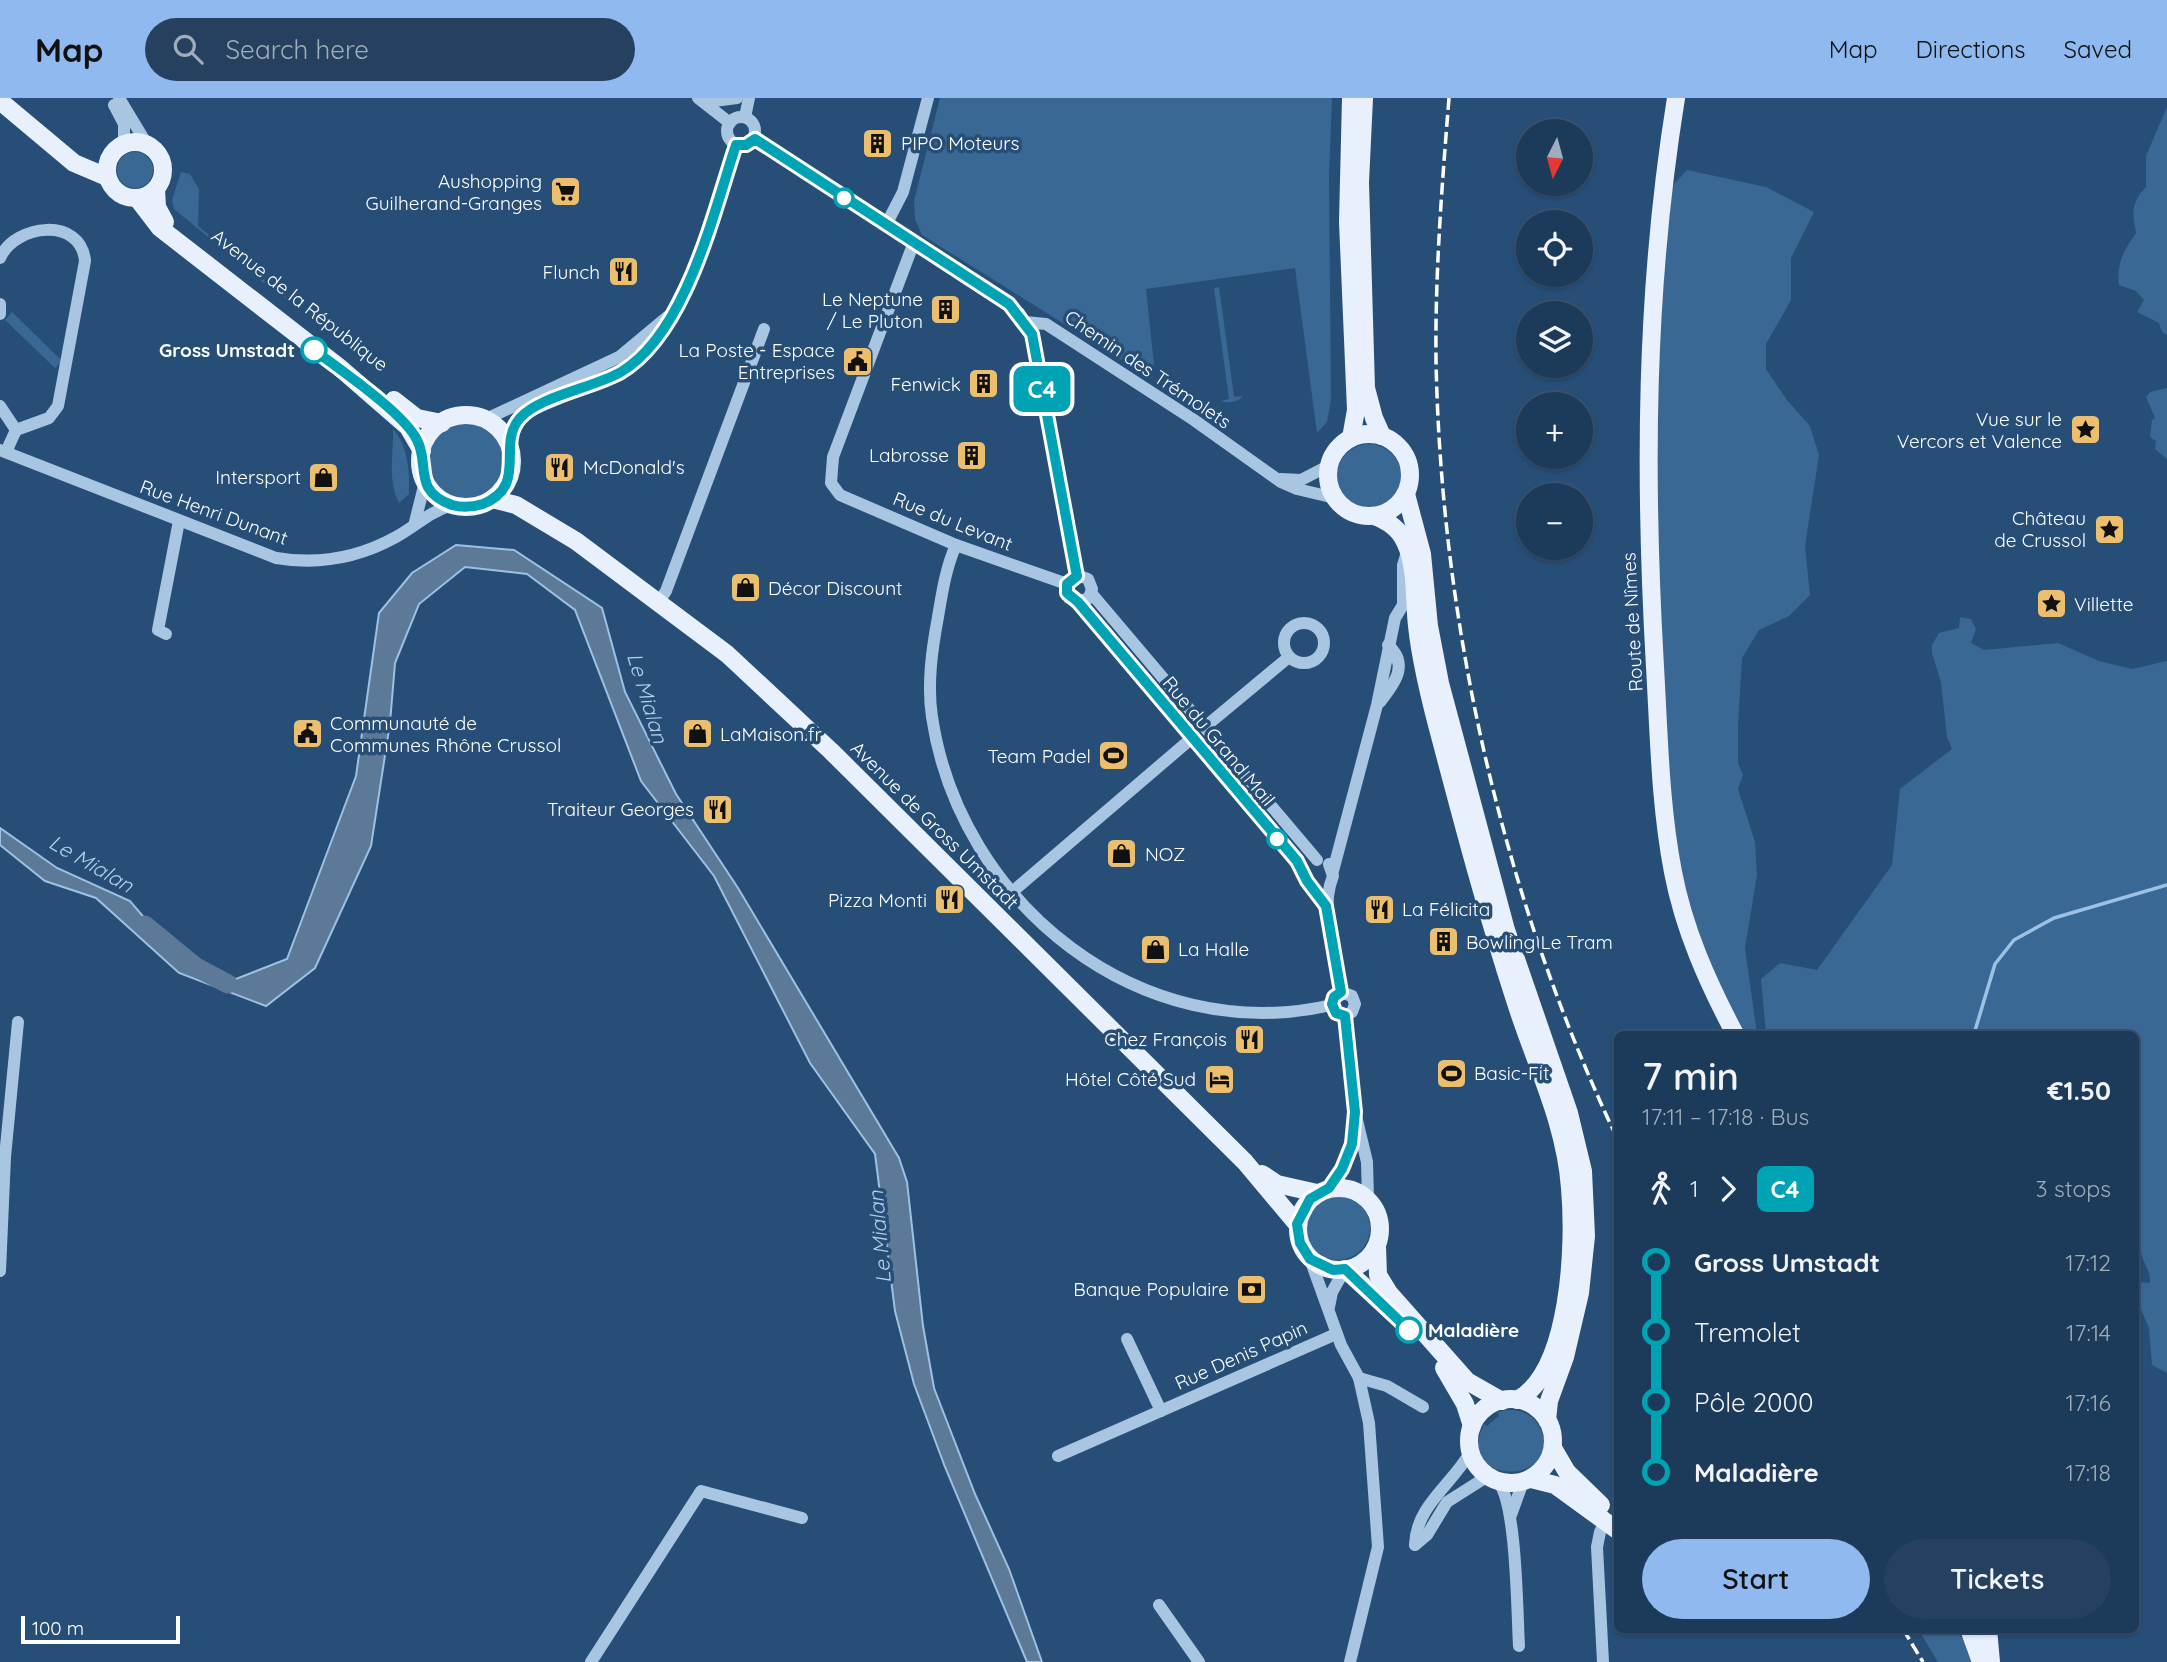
<!DOCTYPE html>
<meta charset="utf-8">
<style>
body{margin:0;font-family:Quicksand,sans-serif;background:#25415f;color:#f1f3f6;height:100vh;display:flex;flex-direction:column;font-size:26px;white-space:nowrap}
*{box-sizing:border-box;margin:0}
p{font-size:23px;color:#a0adba}
.icon{flex:none;width:38px;height:38px;fill:none;stroke:currentColor;stroke-width:2;stroke-linecap:round;stroke-linejoin:round}
.map{position:relative;flex:1;overflow:hidden}
.side{position:absolute;left:1614px;top:933px;width:525px;height:602px;display:flex;flex-direction:column;background:#1c3a59;border-radius:10px;box-shadow:0 2px 5px #0004,0 0 0 2px #3a546f}
.side>*{flex:none}
.badge{padding:0 14px;border-radius:10px;font-size:24px;line-height:46px}
.needle{width:46px;rotate:186deg}
.controls{position:absolute;left:1516px;top:21px;display:grid;gap:14px}
.controls a{display:grid;place-items:center;width:77px;height:77px;border-radius:50%;background:#1c3a59;box-shadow:0 2px 5px #0004,0 0 0 2px #3a546f;font-size:35px}
.scale{position:absolute;left:21px;bottom:18px;width:159px;box-sizing:border-box;padding-left:7px;border:4px solid #fff;border-top:0;font-size:19px;line-height:24px;white-space:nowrap;color:#fff;-webkit-text-stroke:5px #264e77;paint-order:stroke}
.map>.badge{position:absolute;translate:-50% -50%;box-shadow:0 0 0 4px #fff}
.legs{display:flex;align-items:center;gap:10px;height:77px;padding:0 28px;font-size:23px}
.legs p{margin-inline-start:auto}
.summary{display:flex;align-items:center;justify-content:space-between;height:119px;padding:0 28px}
h1{font-size:38px;font-weight:600;line-height:52px}
.action{display:flex;gap:14px;margin-top:auto;padding:14px 28px}
.action a{flex:1;height:80px;border-radius:42px;background:#90b9f0;color:#111;font-size:28px;font-weight:600;line-height:80px;text-align:center}
.action a+a{background:#25415f;color:#f1f3f6}
ul{padding:0 28px;list-style:none}
li{display:flex;align-items:center;gap:24px;height:70px;font-size:26px}
li i{display:grid;place-items:center;width:10px;height:100%;margin:0 9px;background:currentColor}
li i::after{content:'';width:18px;height:18px;margin:-9px;border:5px solid;border-radius:50%;background:#1c3a59}
li p{margin-inline-start:auto}
li:first-child i{background:linear-gradient(#0000 50%,currentColor 0)}
li:last-child i{background:linear-gradient(currentColor 50%,#0000 0)}
header{display:flex;align-items:center;gap:42px;box-sizing:border-box;height:98px;padding:0 35px;background:#90b9f0;color:#111}
header strong{font-size:33px}
nav{display:flex;gap:38px;margin-inline-start:auto;font-size:24px}
.search{width:490px;height:63px;background:#25415f;display:flex;align-items:center;gap:18px;box-sizing:border-box;padding:0 24px;border-radius:38px;color:#a0adba;font-size:26px}
.map>svg:first-child{display:block}
.green{fill:#3a6894}
.water{fill:#5c7997;stroke:#9cc1e3;stroke-width:2}
.lines{fill:none;stroke-linecap:round;stroke-linejoin:round}
.stream{stroke:#9cc1e3;stroke-width:3.5}
.river{stroke:#5c7997;stroke-width:19}
.minor{stroke:#a8c6e2;stroke-width:12}
.major{stroke:#e7f0fc;stroke-width:18}
.rail{stroke:#fff;stroke-width:3.5;stroke-dasharray:12 5;stroke-linecap:butt}
.line-1-casing{stroke:#fff;stroke-width:16}
.line-1{stroke:#00a3b4;stroke-width:10}
.stop-1-dot{fill:#fff;stroke:#00a3b4;stroke-width:3.5}
.labels{text-anchor:middle;stroke-width:7;stroke-linejoin:round;paint-order:stroke}
.poi-label{font-size:19px;fill:#fff;stroke:#264e77;text-anchor:end}
.street-label{font-size:19px;fill:#fff;stroke:#264e77}
.stop-label{font-size:19px;font-weight:bold;fill:#fff;stroke:#264e77;text-anchor:end}
.water-label{font-size:21px;font-style:italic;fill:#b3cfea;stroke:#264e77}
</style>
<header>
<strong>Map</strong>
<div class="search"><svg class="icon" aria-label="search" viewBox="0 0 24 24"><circle cx="10" cy="10" r="6"/><path d="M15 15l6 6"/></svg>Search here</div>
<nav><a>Map</a><a>Directions</a><a>Saved</a></nav>
</header>
<div class="map">
<svg width="2167" height="1564" viewBox="0 0 2167 1564">
<rect width="100%" height="100%" fill="#264e77"/>
<g class="green">
<path d="M940,0H1332L1329,78L1331,302L1327,324L1317,335L1295,170L1146,191L1154,266L1152,281L922,137L915,121L914,103Z"/>
<path d="M2167,9V237L2162,234L2159,225L2137,214L2144,202L2136,193L2119,187C2116,166 2124,152 2136,135C2132,114 2131,105 2146,89V58Z"/>
<circle cx="135" cy="72" r="18"/>
<path d="M1687,72L1766,89L1814,114L1791,160V202L1766,246V271L1787,302L1810,328L1819,357L1805,448L1810,497L1789,518L1759,532L1742,560L1738,628V665L1743,677L1738,691L1755,744L1757,777L1745,850L1757,936H1735L1673,775L1646,356L1665,96Z"/>
<path d="M181,74L190,76L199,91L198,128L291,203L276,195L174,111L172,102Z"/>
<path d="M1219,189L1234,299L1243,298C1239,304 1226,306 1221,303L1229,301L1214,190Z"/>
<path d="M12,214L62,263L55,270L5,222Z"/>
<path d="M2167,290V361L2155,351L2156,343L2150,339L2152,322L2155,320L2146,299L2150,294Z"/>
<circle cx="466" cy="362" r="38"/>
<path d="M393,331C408,347 410,375 409,396L399,405C387,382 394,354 393,331Z"/>
<circle cx="1369" cy="378" r="32"/>
<path d="M1960,519L1971,521L1976,531L1971,545L1984,552L2058,545L2099,563L2132,571L2167,563V1275L2152,1267L2149,1230L2135,1197V1184L2150,1185C2151,1171 2142,1165 2141,1153C2140,1135 2144,1133 2135,1115V936H1766L1761,881L1780,865L1817,872L1892,767L1900,691L1952,651L1947,639L1941,585L1932,555V547L1939,535L1959,530Z"/>
<circle cx="1338" cy="1130" r="32"/>
<path d="M1507,1312C1520,1311 1532,1316 1539,1328C1571,1386 1451,1392 1484,1326L1487,1328L1499,1318L1498,1314Z"/>
<path d="M1918,1531H1953L1964,1541L1973,1564H1938Z"/>
</g>
<path class="water" d="M456,447L514,452L602,510L625,594L676,696L738,790L899,1060L907,1084L923,1228L934,1290L975,1396L1009,1471L1042,1564H1027L945,1369L914,1286L895,1213L875,1056L810,965L714,778L641,683L575,512L527,476L465,469L419,506L395,565L390,625L371,748L315,870L266,908L179,875L96,800L45,783L0,747V730L57,770L130,803L170,850L201,873L236,881L287,861L356,678L379,515L412,475Z"/>
<g class="lines">
<path class="stream" d="M1974,936L1995,866L2014,842L2054,820L2167,787"/>
<path class="river" d="M145,827L196,869L228,886"/>
<g class="minor">
<path d="M119,0L148,48"/>
<path d="M698,0L730,25"/>
<path d="M706,4L737,0"/>
<path d="M114,7L124,26V47"/>
<circle cx="741" cy="33" r="14"/>
<path d="M745,19L749,0"/>
<path d="M755,41L1019,215L1032,236L1077,478"/>
<path d="M886,127L903,94L928,0"/>
<path d="M914,144L833,359L831,385L840,397L956,447L1067,486"/>
<path d="M0,160C15,126 81,118 85,163L58,308L49,320L16,332L6,354"/>
<path d="M0,206V216"/>
<path d="M1025,224L1046,226L1194,322L1281,384L1297,391L1335,400"/>
<path d="M0,308L16,332"/>
<path d="M484,322L619,259L667,219"/>
<path d="M508,346L514,330L527,314L619,275L653,247L662,234L697,164L736,47"/>
<path d="M0,352L276,460C318,467 358,460 396,439C416,428 429,414 452,407"/>
<path d="M1281,381L1301,382L1328,368"/>
<path d="M415,424L425,384"/>
<path d="M956,447C946,469 942,495 938,519C932,551 927,586 932,619C960,806 1141,951 1332,907"/>
<path d="M1092,496L1317,762"/>
<path d="M1078,504L1089,500L1092,491L1088,481L1080,478L1067,486L1069,500L1078,504L1297,763L1307,783L1326,808"/>
<path d="M658,505L666,493L764,231"/>
<circle cx="1304" cy="545" r="20"/>
<path d="M166,536L158,532L179,423"/>
<path d="M1380,604C1394,586 1410,567 1388,547"/>
<path d="M1206,628L1289,559"/>
<path d="M1329,766L1333,778C1319,812 1335,858 1341,894"/>
<path d="M1333,773L1377,607L1395,520L1403,507V467L1408,451"/>
<path d="M1011,795L1192,640"/>
<path d="M1341,894L1352,898L1355,906L1352,914L1345,918"/>
<path d="M1345,918L1355,1014L1367,1064L1368,1101"/>
<path d="M1329,1090L1348,1061L1354,1022"/>
<path d="M1310,1161L1341,1247L1359,1280L1369,1325L1378,1449L1350,1564"/>
<path d="M0,1173L5,1059L18,924"/>
<path d="M1329,1209L1332,1194L1345,1171"/>
<path d="M1127,1241L1161,1313"/>
<path d="M1359,1280L1387,1288L1423,1309"/>
<path d="M1058,1358L1336,1236"/>
<path d="M1497,1383C1517,1401 1517,1517 1519,1548"/>
<path d="M1511,1417L1523,1384"/>
<path d="M1415,1447C1416,1407 1453,1386 1471,1353"/>
<path d="M1415,1447L1427,1437L1447,1404L1488,1378"/>
<path d="M1159,1507L1199,1564"/>
<path d="M591,1564L701,1393L802,1420"/>
<path d="M1603,1564L1597,1449L1600,1434L1605,1424"/>
</g>
<g class="major">
<path d="M1364,0L1360,84L1366,290L1374,320L1382,338"/>
<path d="M1676,0C1645,192 1644,376 1655,569C1659,637 1660,707 1673,774C1684,832 1708,885 1735,936"/>
<path d="M0,3L74,65L107,79"/>
<circle cx="135" cy="72" r="28"/>
<path d="M156,91L157,109L165,124"/>
<path d="M137,100L160,130L339,269L408,329L422,353"/>
<path d="M394,302L417,320L442,325"/>
<circle cx="466" cy="363" r="46"/>
<circle cx="1369" cy="377" r="41"/>
<path d="M1351,340L1356,312L1348,124L1351,0"/>
<path d="M1406,396L1422,456L1429,528L1440,585L1506,832L1569,1015L1583,1073L1586,1138L1580,1195L1565,1259L1549,1303L1547,1322"/>
<path d="M492,401L516,407L576,443L727,556L831,653L1245,1064L1297,1126"/>
<path d="M1374,418C1388,423 1399,430 1405,444C1417,468 1414,502 1417,528C1421,566 1431,605 1441,642C1464,729 1487,816 1515,902C1535,966 1565,1022 1570,1090C1575,1145 1571,1273 1517,1302"/>
<path d="M1262,1076L1277,1086L1317,1095"/>
<circle cx="1339" cy="1131" r="41"/>
<path d="M1377,1148L1378,1177L1389,1195L1467,1283L1502,1303"/>
<path d="M1345,1171L1394,1216"/>
<path d="M1444,1270L1465,1306L1472,1328"/>
<circle cx="1511" cy="1343" r="42"/>
<path d="M1553,1350L1567,1374L1601,1407"/>
<path d="M1531,1381L1555,1387L1617,1432"/>
<path d="M1969,1531L1981,1564"/>
<path d="M1988,1531L1991,1564"/>
</g>
<g class="rail">
<path d="M1449,0C1442,87 1435,175 1436,262C1441,527 1503,800 1617,1040"/>
<path d="M1903,1531L1923,1564"/>
</g>
</g>
<g class="lines">
<defs>
<path id="line-1" d="M314,252C339,271 404,315 417,342C430,366 412,393 452,407C462,410 473,409 483,406C529,387 496,347 520,320C540,298 593,290 621,274C686,235 713,116 736,47H746L755,41L1009,206L1032,236L1076,473L1077,478L1067,486V495L1078,504L1297,763L1307,783L1326,808L1341,894L1334,899L1332,906L1336,915L1345,918L1355,1014L1352,1046L1342,1071L1329,1090L1310,1101L1297,1126L1300,1145L1310,1161L1333,1172L1345,1171L1409,1232"/>
</defs>
<use href="#line-1" class="line-1-casing"/>
<use href="#line-1" class="line-1"/>
</g>
<defs>
<symbol id="building-square" viewBox="-11 -11 22 22"><rect x="-9" y="-9" width="18" height="18" rx="4" fill="#ebbf6d" stroke="#264e77"/><path d="M-4-6H4V6H1V3H-1V6H-4ZM-2.5-4.3h1.7v1.8h-1.7ZM.8-4.3h1.7v1.8H.8ZM-2.5-1h1.7V.8h-1.7ZM.8-1h1.7V.8H.8Z" fill="#111"/></symbol>
<symbol id="supermarket-square" viewBox="-11 -11 22 22"><rect x="-9" y="-9" width="18" height="18" rx="4" fill="#ebbf6d" stroke="#264e77"/><path d="M-6-5.5h2.5l.6 2H6L4.5 2H-2.5L-4.4-4H-6ZM-1.5 3.2a1.3 1.3 0 1 0 .1 0ZM3 3.2a1.3 1.3 0 1 0 .1 0Z" fill="#111"/></symbol>
<symbol id="restaurant-square" viewBox="-11 -11 22 22"><rect x="-9" y="-9" width="18" height="18" rx="4" fill="#ebbf6d" stroke="#264e77"/><path d="M-5-6h1v4h1v-4h1v4h1v-4h1v5L-1.5 .5V6h-2V.5L-5-1ZM5-6V6H3V1.5H1.5Q1.5-4 5-6Z" fill="#111"/></symbol>
<symbol id="civic-square" viewBox="-11 -11 22 22"><rect x="-9" y="-9" width="18" height="18" rx="4" fill="#ebbf6d" stroke="#264e77"/><path d="M-.6-6.5H3V-4.5H.6V-3L4-1V1h2V6H-6V1h2V-1L-.6-3ZM-1.2 2.5V6h2.4V2.5Z" fill="#111"/></symbol>
<symbol id="sight-square" viewBox="-11 -11 22 22"><rect x="-9" y="-9" width="18" height="18" rx="4" fill="#ebbf6d" stroke="#264e77"/><path d="M0-6L1.8-2.2L6-1.7L2.9 1.2L3.7 5.4L0 3.3L-3.7 5.4L-2.9 1.2L-6-1.7L-1.8-2.2Z" fill="#111"/></symbol>
<symbol id="shop-square" viewBox="-11 -11 22 22"><rect x="-9" y="-9" width="18" height="18" rx="4" fill="#ebbf6d" stroke="#264e77"/><path d="M-5-2.5h2.3a2.7 3.5 0 0 1 5.4 0H5L5.5 6h-11ZM-1.5-2.5h3a1.5 2.3 0 0 0-3 0Z" fill="#111"/></symbol>
<symbol id="stadium-square" viewBox="-11 -11 22 22"><rect x="-9" y="-9" width="18" height="18" rx="4" fill="#ebbf6d" stroke="#264e77"/><path d="M0-5a6.5 5 0 1 0 0 10a6.5 5 0 1 0 0-10ZM-3.5-1.8h7v3.6h-7Z" fill="#111"/></symbol>
<symbol id="hotel-square" viewBox="-11 -11 22 22"><rect x="-9" y="-9" width="18" height="18" rx="4" fill="#ebbf6d" stroke="#264e77"/><path d="M-6-4.5h1.5V1H6V5H4.5V3h-9V5H-6ZM-4 0a1.8 1.8 0 1 1 3.6 0ZM.5 0V-2.5h3Q6-2.5 6 0Z" fill="#111"/></symbol>
<symbol id="bank-square" viewBox="-11 -11 22 22"><rect x="-9" y="-9" width="18" height="18" rx="4" fill="#ebbf6d" stroke="#264e77"/><path d="M-6-4H6V4H-6ZM0-2.3a2.3 2.3 0 1 0 0 4.6a2.3 2.3 0 1 0 0-4.6Z" fill="#111"/></symbol>
</defs>
<g fill-rule="evenodd">
<use href="#building-square" x="860" y="28" width="35" height="35"/>
<use href="#supermarket-square" x="548" y="76" width="35" height="35"/>
<use href="#restaurant-square" x="606" y="156" width="35" height="35"/>
<use href="#building-square" x="928" y="194" width="35" height="35"/>
<use href="#civic-square" x="840" y="246" width="35" height="35"/>
<use href="#building-square" x="966" y="268" width="35" height="35"/>
<use href="#sight-square" x="2068" y="314" width="35" height="35"/>
<use href="#building-square" x="954" y="340" width="35" height="35"/>
<use href="#restaurant-square" x="542" y="352" width="35" height="35"/>
<use href="#shop-square" x="306" y="362" width="35" height="35"/>
<use href="#sight-square" x="2092" y="414" width="35" height="35"/>
<use href="#shop-square" x="728" y="472" width="35" height="35"/>
<use href="#sight-square" x="2034" y="488" width="35" height="35"/>
<use href="#civic-square" x="290" y="618" width="35" height="35"/>
<use href="#shop-square" x="680" y="618" width="35" height="35"/>
<use href="#stadium-square" x="1096" y="640" width="35" height="35"/>
<use href="#restaurant-square" x="700" y="694" width="35" height="35"/>
<use href="#shop-square" x="1104" y="738" width="35" height="35"/>
<use href="#restaurant-square" x="932" y="784" width="35" height="35"/>
<use href="#restaurant-square" x="1362" y="794" width="35" height="35"/>
<use href="#building-square" x="1426" y="826" width="35" height="35"/>
<use href="#shop-square" x="1138" y="834" width="35" height="35"/>
<use href="#restaurant-square" x="1232" y="924" width="35" height="35"/>
<use href="#stadium-square" x="1434" y="958" width="35" height="35"/>
<use href="#hotel-square" x="1202" y="964" width="35" height="35"/>
<use href="#bank-square" x="1234" y="1174" width="35" height="35"/>
</g>
<g class="stop-1-dot">
<circle cx="844" cy="100" r="9"/>
<circle cx="314" cy="252" r="12"/>
<circle cx="1277" cy="741" r="9"/>
<circle cx="1409" cy="1232" r="12"/>
</g>
<g class="labels">
<g class="poi-label">
<text x="901" y="52" text-anchor="start">PIPO Moteurs</text>
<text x="542" y="90">Aushopping<tspan x="542" dy="22">Guilherand-Granges</tspan></text>
<text x="600" y="181">Flunch</text>
<text x="923" y="208">Le Neptune<tspan x="923" dy="22">/ Le Pluton</tspan></text>
<text x="835" y="259">La Poste - Espace<tspan x="835" dy="22">Entreprises</tspan></text>
<text x="961" y="293">Fenwick</text>
<text x="2062" y="328">Vue sur le<tspan x="2062" dy="22">Vercors et Valence</tspan></text>
<text x="949" y="364">Labrosse</text>
<text x="583" y="376" text-anchor="start">McDonald's</text>
<text x="301" y="386">Intersport</text>
<text x="2086" y="427">Château<tspan x="2086" dy="22">de Crussol</tspan></text>
<text x="768" y="497" text-anchor="start">Décor Discount</text>
<text x="2074" y="513" text-anchor="start">Villette</text>
<text x="330" y="632" text-anchor="start">Communauté de<tspan x="330" dy="22">Communes Rhône Crussol</tspan></text>
<text x="720" y="643" text-anchor="start">LaMaison.fr</text>
<text x="1091" y="665">Team Padel</text>
<text x="694" y="718">Traiteur Georges</text>
<text x="1145" y="763" text-anchor="start">NOZ</text>
<text x="927" y="809">Pizza Monti</text>
<text x="1402" y="818" text-anchor="start">La Félicita</text>
<text x="1466" y="851" text-anchor="start">Bowling Le Tram</text>
<text x="1178" y="858" text-anchor="start">La Halle</text>
<text x="1227" y="948">Chez François</text>
<text x="1474" y="982" text-anchor="start">Basic-Fit</text>
<text x="1196" y="988">Hôtel Côté Sud</text>
<text x="1229" y="1198">Banque Populaire</text>
</g>
<g class="street-label">
<text transform="translate(300 202) rotate(38)" y="7">Avenue de la République</text>
<text transform="translate(1148 271) rotate(34)" y="7">Chemin des Trémolets</text>
<text transform="translate(214 414) rotate(20)" y="7">Rue Henri Dunant</text>
<text transform="translate(953 423) rotate(22)" y="7">Rue du Levant</text>
<text transform="translate(1632 524) rotate(-93)" y="7">Route de Nîmes</text>
<text transform="translate(1219 643) rotate(50)" y="7">Rue du Grand Mail</text>
<text transform="translate(935 727) rotate(45)" y="7">Avenue de Gross Umstadt</text>
<text transform="translate(1241 1257) rotate(-24)" y="7">Rue Denis Papin</text>
</g>
<g class="stop-label">
<text x="295" y="259">Gross Umstadt</text>
<text x="1428" y="1239" text-anchor="start">Maladière</text>
</g>
<g class="water-label">
<text transform="translate(647 600) rotate(73)" y="7">Le Mialan</text>
<text transform="translate(91 766) rotate(30)" y="7">Le Mialan</text>
<text transform="translate(880 1139) rotate(-95)" y="7">Le Mialan</text>
</g>
</g>
</svg>
<div class="controls">
<a><svg class="needle" viewBox="-14 -14 28 28"><path d="M0-13l5 13h-10z" fill="#e53935"/><path d="M0 13l5-13h-10z" fill="#a0adba"/></svg></a>
<a><svg class="icon" aria-label="locate" viewBox="0 0 24 24"><circle cx="12" cy="12" r="6"/><path d="M12 2v4M12 18v4M2 12h4M18 12h4"/></svg></a>
<a><svg class="icon" aria-label="layers" viewBox="0 0 24 24"><path d="M12 4l9 5-9 5-9-5zM3 14l9 5 9-5"/></svg></a>
<a>+</a>
<a>−</a>
</div>
<div class="scale">100 m</div>
<b class="badge" style="left:1042px;top:291px;background:#00a3b4;color:#fff">C4</b>
<section class="side">
<div class="summary"><div><h1>7 min</h1><p>17:11 – 17:18 · Bus</p></div><b>€1.50</b></div>
<div class="legs"><svg class="icon" aria-label="walk" viewBox="0 0 24 24"><circle cx="13" cy="4" r="2"/><path d="M13 8l-2 6 4 7M11 14l-3 7M7 12l3-4h3l4 4"/></svg>1<svg class="icon" aria-label="forward" viewBox="0 0 24 24"><path d="M9 5l7 7-7 7"/></svg><b class="badge" style="background:#00a3b4;color:#fff">C4</b><p>3 stops</p></div>
<ul>
<li><i style="color:#00a3b4"></i><b>Gross Umstadt</b><p>17:12</p></li>
<li><i style="color:#00a3b4"></i><span>Tremolet</span><p>17:14</p></li>
<li><i style="color:#00a3b4"></i><span>Pôle 2000</span><p>17:16</p></li>
<li><i style="color:#00a3b4"></i><b>Maladière</b><p>17:18</p></li>
</ul>
<div class="action"><a>Start</a><a>Tickets</a></div>
</section>
</div>
